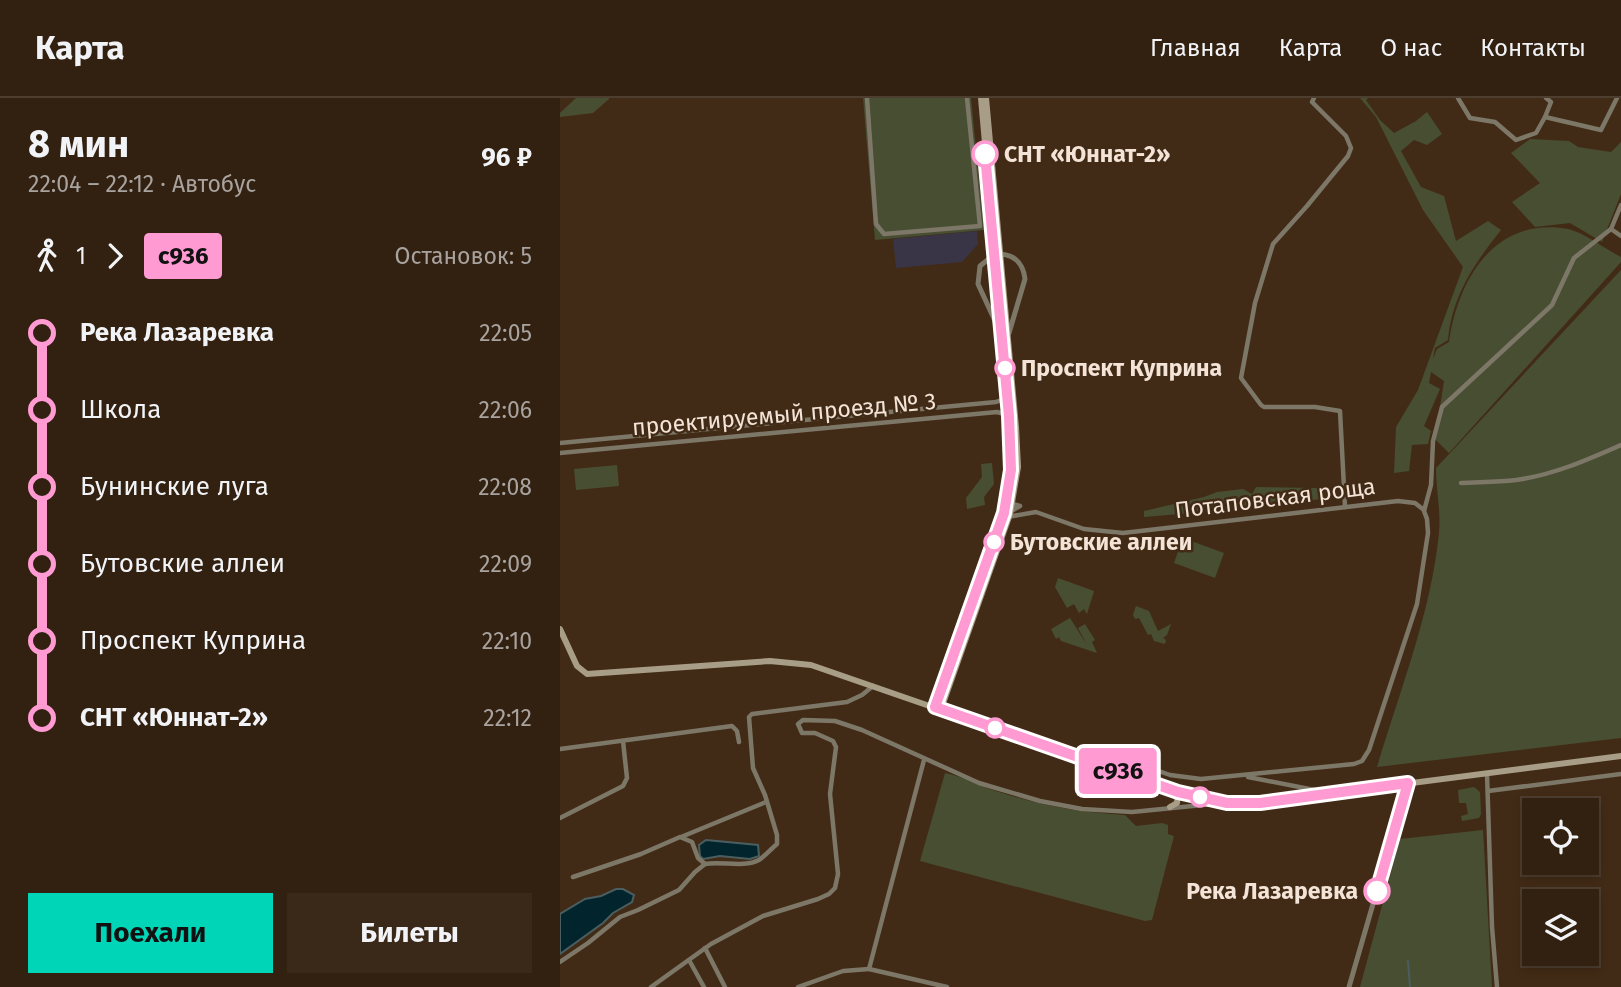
<!DOCTYPE html>
<html lang="ru">
<meta charset="utf-8">
<style>
body{margin:0;font-family:"Fira Sans",sans-serif;background:#3a2819;color:#f1f3f6;height:100vh;display:flex;flex-direction:column;font-size:26px;white-space:nowrap}
*{box-sizing:border-box;margin:0}
p{font-size:23px;color:#a8a39f}
.icon{flex:none;width:38px;height:38px;fill:none;stroke:currentColor;stroke-width:2;stroke-linecap:round;stroke-linejoin:round}
.map{position:relative;flex:1;overflow:hidden}
.drawer{display:flex;flex-direction:column;background:#322010;width:560px}
.drawer>*{flex:none}
.badge{padding:0 14px;border-radius:5px;font-size:24px;line-height:46px}
.buttons{position:absolute;left:962px;top:700px;display:grid;gap:14px}
.buttons a{display:grid;place-items:center;width:77px;height:77px;border-radius:0px;background:#322010;box-shadow:0 4px 10px #0003,0 0 0 2px #4d3e30;font-size:35px}
.map>.badge{position:absolute;translate:-50% -50%;box-shadow:0 0 0 4px #fff}
.legs{display:flex;align-items:center;gap:10px;height:77px;padding:0 28px;font-size:23px}
.legs p{margin-inline-start:auto}
.headline{display:flex;align-items:center;justify-content:space-between;height:119px;padding:0 28px}
h1{font-size:38px;font-weight:700;line-height:52px}
.action{display:flex;gap:14px;margin-top:auto;padding:14px 28px}
.action a{flex:1;height:80px;border-radius:0px;background:#00d5b7;color:#111;font-size:28px;font-weight:700;line-height:80px;text-align:center}
.action a+a{background:#3a2819;color:#f1f3f6}
ul{padding:0 28px;list-style:none}
li{display:flex;align-items:center;gap:24px;height:77px;font-size:26px}
li i{display:grid;place-items:center;width:10px;height:100%;margin:0 9px;background:currentColor}
li i::after{content:'';width:18px;height:18px;margin:-9px;border:5px solid;border-radius:50%;background:#322010}
li p{margin-inline-start:auto}
li:first-child i{background:linear-gradient(#0000 50%,currentColor 0)}
li:last-child i{background:linear-gradient(currentColor 50%,#0000 0)}
header{display:flex;align-items:center;gap:42px;box-sizing:border-box;height:98px;padding:0 35px;background:#322010;border-bottom:2px solid #4d3e30}
header strong{font-size:33px}
nav{display:flex;gap:38px;margin-inline-start:auto;font-size:24px}
main{display:flex;flex:1;min-height:0}
.map>svg:first-child{display:block}
.medical{fill:#393546}
.green{fill:#484e32}
.water{fill:#02242c;stroke:#4a5e5f;stroke-width:2}
.lines{fill:none;stroke-linecap:round;stroke-linejoin:round}
.stream{stroke:#4a5e5f;stroke-width:2}
.minor{stroke:#7d7768;stroke-width:4.5}
.tertiary{stroke:#7d7768;stroke-width:5}
.secondary{stroke:#a89e87;stroke-width:6}
.line-1-casing{stroke:#fff;stroke-width:16}
.line-1{stroke:#ff9ad2;stroke-width:10}
.stop-1-dot{fill:#fff;stroke:#ff9ad2;stroke-width:3.5}
.labels{text-anchor:middle;stroke-width:5;stroke-linejoin:round;paint-order:stroke}
.stop-label{font-size:23px;font-weight:bold;fill:#f3e4d7;stroke:#422b16;text-anchor:start}
.street-label{font-size:23px;fill:#f3e4d7;stroke:#422b16}
</style>
<header>
<strong>Карта</strong>
<nav><a>Главная</a><a>Карта</a><a>О нас</a><a>Контакты</a></nav>
</header>
<main>
<section class="drawer">
<div class="headline"><div><h1>8 мин</h1><p>22:04 – 22:12 · Автобус</p></div><b>96 ₽</b></div>
<div class="legs"><svg class="icon" aria-label="walk" viewBox="0 0 24 24"><circle cx="13" cy="4" r="2"/><path d="M13 8l-2 6 4 7M11 14l-3 7M7 12l3-4h3l4 4"/></svg>1<svg class="icon" aria-label="forward" viewBox="0 0 24 24"><path d="M9 5l7 7-7 7"/></svg><b class="badge" style="background:#ff9ad2;color:#111">с936</b><p>Остановок: 5</p></div>
<ul>
<li><i style="color:#ff9ad2"></i><b>Река Лазаревка</b><p>22:05</p></li>
<li><i style="color:#ff9ad2"></i><span>Школа</span><p>22:06</p></li>
<li><i style="color:#ff9ad2"></i><span>Бунинские луга</span><p>22:08</p></li>
<li><i style="color:#ff9ad2"></i><span>Бутовские аллеи</span><p>22:09</p></li>
<li><i style="color:#ff9ad2"></i><span>Проспект Куприна</span><p>22:10</p></li>
<li><i style="color:#ff9ad2"></i><b>СНТ «Юннат-2»</b><p>22:12</p></li>
</ul>
<div class="action"><a>Поехали</a><a>Билеты</a></div>
</section>
<div class="map">
<svg width="1061" height="889" viewBox="0 0 1061 889">
<rect width="100%" height="100%" fill="#422b16"/>
<path class="medical" d="M417,133L418,146L402,164L336,170L333,141Z"/>
<g class="green">
<path d="M16,0H49V1L33,15L0,19V15Z"/>
<path d="M303,0H411L424,132L315,142Z"/>
<path d="M800,0H808L806,2L820,22L834,35L856,23L867,14L882,36L867,47L854,42L841,53L861,89L884,98L896,143L928,123L941,132C914,166 892,198 888,242L875,250L873,261L877,251L889,244C898,181 935,118 1008,131C1023,134 1047,152 1061,159V164L889,355L875,341L884,283L871,274L869,285L880,291L864,328L871,333L868,346L852,347L849,373L834,375L836,329L858,292L903,169L863,112L816,19Z"/>
<path d="M970,41L1009,43L1018,49L1051,54L1061,44V96L1042,144L1010,125L975,129L952,104L980,85L951,55Z"/>
<path d="M1061,172V640L817,669C840,592 871,515 879,435C881,413 876,392 876,370Z"/>
<path d="M432,365L434,386L424,399L425,407L407,411L406,400L422,379L421,366Z"/>
<path d="M57,367L59,388L16,392L14,371Z"/>
<path d="M696,389L757,390L761,401L703,409L584,419V413L644,399L657,394L683,391L692,396Z"/>
<path d="M623,440L664,455L655,480L614,465Z"/>
<path d="M498,480L534,493L527,516L524,511L519,515L514,506L507,510L495,489Z"/>
<path d="M576,508L589,513L598,533L611,526L607,537L603,540L606,542L605,546L594,543L591,536L588,537L579,520L575,521L573,517Z"/>
<path d="M510,520L527,547L518,530L525,526L535,542L532,544L537,555L501,543L499,539L496,541L491,531Z"/>
<path d="M385,675C402,678 419,688 436,693C479,707 521,715 565,717L576,728L602,725L608,727V736L614,738L592,822L585,823L360,763Z"/>
<path d="M914,689L920,694L921,716L919,720L902,723L901,718L908,716L906,705H899L898,692Z"/>
<path d="M923,732L932,889H800L840,741Z"/>
</g>
<g class="water">
<path d="M146,742L198,747L199,758L190,761L160,758L143,761L140,758L139,747Z"/>
<path d="M56,791H63L74,797L72,804L53,815L43,825L0,856V816L25,801L41,798Z"/>
</g>
<g class="lines">
<path class="stream" d="M848,863L850,889"/>
<g class="minor">
<path d="M307,0L316,126L324,136L420,128L407,0"/>
<path d="M754,0L752,4L786,38L791,50L788,58L747,108L713,146L695,205L681,280L701,307L704,309H755L780,313L785,409"/>
<path d="M898,0L910,20L935,24L956,42L976,35L985,19"/>
<path d="M986,0L991,4L985,19L1041,32L1057,0"/>
<path d="M1061,107L1051,131L1061,138"/>
<path d="M0,345L436,304L444,301L446,297"/>
<path d="M0,355L437,314L448,317"/>
<path d="M901,385C919,384 938,384 956,382C993,377 1027,362 1061,347"/>
<path d="M447,419L476,414L524,431L563,435L838,403L855,405L864,412"/>
<path d="M440,420L460,408L450,405"/>
<path d="M0,651L172,628L177,633L179,644"/>
<path d="M523,659L546,661L559,659L610,677L641,681L794,666L802,663L809,652L857,506L868,435L867,421L864,413L871,387L873,343L882,309L992,207L1014,160L1051,131"/>
<path d="M364,662L309,871L387,889"/>
<path d="M927,676L932,829L937,889"/>
<path d="M688,679L765,694"/>
<path d="M928,693L1061,676"/>
<path d="M0,720L63,688L67,680L63,643"/>
<path d="M121,739L206,704"/>
<path d="M13,779L81,756L120,739L132,744L138,760L145,766C162,763 184,770 199,762C205,758 211,751 217,746V737L205,697L193,670L189,619L192,616L287,604L302,597L313,588"/>
<path d="M145,850L165,889"/>
<path d="M129,862L144,889"/>
<path d="M0,864L28,845L60,819L78,812L119,792L135,774L145,766"/>
<path d="M91,889L151,846L203,818L258,801L269,796L275,790L278,776L270,696L276,649L273,643L255,635H242L238,626L243,622L275,623L302,632L419,685L480,703L522,711L572,714L663,705"/>
<path d="M238,889L283,873L309,871"/>
</g>
<g class="tertiary">
<path d="M441,236L418,186L420,168L435,156C452,155 463,163 465,181L449,235"/>
<path d="M789,889L848,685"/>
</g>
<g class="secondary">
<path d="M0,531L17,568L27,576L210,563L251,567L618,694L674,706L728,701L1061,658"/>
<path d="M375,609L447,403L452,360L449,318L421,0"/>
<path d="M381,611L450,416L458,369L456,329L426,0"/>
<path d="M610,709L617,705L618,694"/>
</g>
</g>
<g class="lines">
<defs>
<path id="line-1" d="M425,56L449,318L451,372L444,415L375,609L618,694L667,705H700L848,685L817,793"/>
</defs>
<use href="#line-1" class="line-1-casing"/>
<use href="#line-1" class="line-1"/>
</g>
<g class="stop-1-dot">
<circle cx="425" cy="56" r="12"/>
<circle cx="445" cy="270" r="9"/>
<circle cx="434" cy="444" r="9"/>
<circle cx="435" cy="630" r="9"/>
<circle cx="640" cy="699" r="9"/>
<circle cx="817" cy="793" r="12"/>
</g>
<g class="labels">
<g class="stop-label">
<text x="444" y="64">СНТ «Юннат-2»</text>
<text x="461" y="278">Проспект Куприна</text>
<text x="450" y="452">Бутовские аллеи</text>
<text x="798" y="801" text-anchor="end">Река Лазаревка</text>
</g>
<g class="street-label">
<text transform="translate(224 316) rotate(-5)" y="8">проектируемый проезд № 3</text>
<text transform="translate(715 400) rotate(-7)" y="8">Потаповская роща</text>
</g>
</g>
</svg>
<div class="buttons">
<a><svg class="icon" aria-label="locate" viewBox="0 0 24 24"><circle cx="12" cy="12" r="6"/><path d="M12 2v4M12 18v4M2 12h4M18 12h4"/></svg></a>
<a><svg class="icon" aria-label="layers" viewBox="0 0 24 24"><path d="M12 4l9 5-9 5-9-5zM3 14l9 5 9-5"/></svg></a>
</div>
<b class="badge" style="left:558px;top:673px;background:#ff9ad2;color:#111">с936</b>
</div>
</main>
